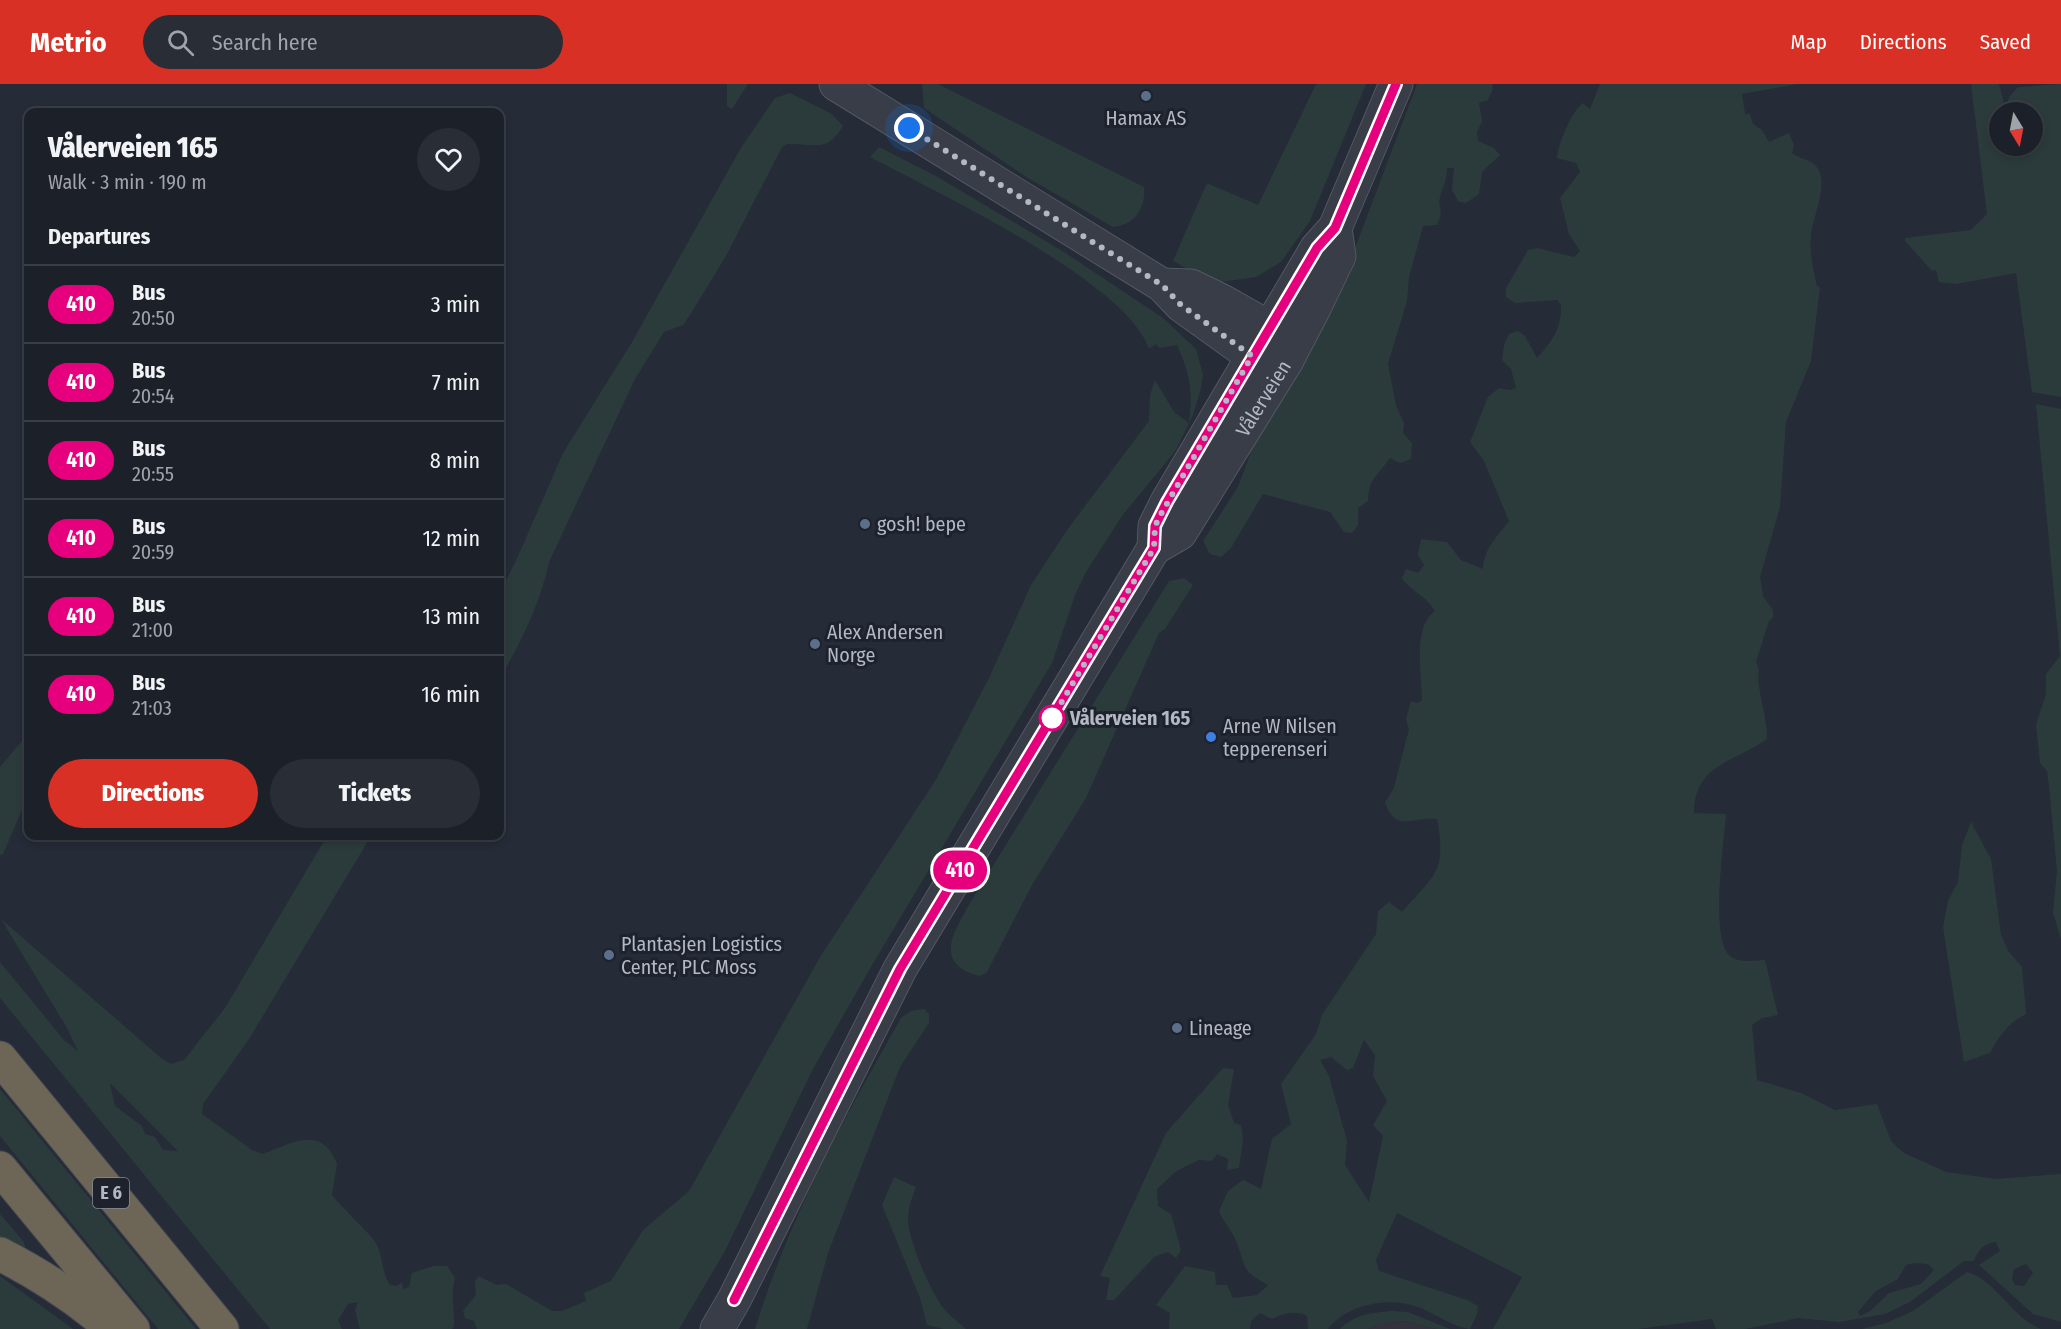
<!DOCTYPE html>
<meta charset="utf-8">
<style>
body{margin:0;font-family:"Fira Sans Condensed",sans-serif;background:#292d35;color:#f1f3f6;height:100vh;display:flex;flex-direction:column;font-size:22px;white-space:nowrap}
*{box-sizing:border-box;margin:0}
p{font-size:20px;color:#a0a3a8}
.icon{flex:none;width:33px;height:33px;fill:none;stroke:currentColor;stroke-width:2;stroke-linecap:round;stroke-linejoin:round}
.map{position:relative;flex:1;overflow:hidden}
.side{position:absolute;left:24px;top:24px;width:480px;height:732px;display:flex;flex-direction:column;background:#1c2029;border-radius:12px;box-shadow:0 3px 9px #0003,0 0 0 2px #3a3e46}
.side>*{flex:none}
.badge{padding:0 12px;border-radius:20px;font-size:21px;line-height:39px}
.needle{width:39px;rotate:170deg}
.fabs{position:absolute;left:1989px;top:18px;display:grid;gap:12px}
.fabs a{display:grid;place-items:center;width:54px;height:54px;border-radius:50%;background:#1c2029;box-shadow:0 3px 9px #0003,0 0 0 2px #3a3e46;font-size:30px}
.you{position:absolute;width:30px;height:30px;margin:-15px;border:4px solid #fff;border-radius:50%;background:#1a73e8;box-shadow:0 0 0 9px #1a73e833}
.map>.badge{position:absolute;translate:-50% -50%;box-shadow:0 0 0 3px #fff}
h2{padding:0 24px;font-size:22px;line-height:54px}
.round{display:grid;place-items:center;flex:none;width:63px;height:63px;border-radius:32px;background:#292d35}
.headline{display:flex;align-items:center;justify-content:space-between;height:102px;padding:0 24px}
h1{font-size:28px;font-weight:800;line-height:45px}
.cta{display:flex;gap:12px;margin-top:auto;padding:12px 24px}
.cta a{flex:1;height:69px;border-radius:36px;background:#d93025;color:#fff;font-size:24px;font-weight:800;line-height:69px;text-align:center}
.cta a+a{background:#292d35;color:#f1f3f6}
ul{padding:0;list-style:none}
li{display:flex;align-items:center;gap:18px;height:78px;padding:0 24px;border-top:2px solid #3a3e46}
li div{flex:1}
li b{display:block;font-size:22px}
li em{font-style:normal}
li .badge{min-width:66px;font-weight:700;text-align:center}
header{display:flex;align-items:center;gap:36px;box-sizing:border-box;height:84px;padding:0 30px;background:#d93025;color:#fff}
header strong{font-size:28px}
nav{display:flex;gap:33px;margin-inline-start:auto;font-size:21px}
.search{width:420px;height:54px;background:#292d35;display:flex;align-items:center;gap:15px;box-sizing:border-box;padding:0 21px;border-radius:33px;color:#a0a3a8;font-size:22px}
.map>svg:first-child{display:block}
.medical{fill:#34323d}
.green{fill:#2b3b3c;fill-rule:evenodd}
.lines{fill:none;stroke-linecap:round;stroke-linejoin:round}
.minor-casing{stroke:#535863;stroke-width:35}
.highway-casing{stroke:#434853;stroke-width:35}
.minor{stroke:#383d48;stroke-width:33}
.highway{stroke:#6d6656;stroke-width:33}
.line-casing{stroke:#fff;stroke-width:14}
.line{stroke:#e6007e;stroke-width:9}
.walk{stroke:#b3b8c4;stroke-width:6;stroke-dasharray:0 10.8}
.service-dot{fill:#5c6f8a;stroke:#1d222d;stroke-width:2}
.stop-dot{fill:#fff;stroke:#e6007e;stroke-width:3}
.shop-dot{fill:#3f7fe0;stroke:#1d222d;stroke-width:2}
.labels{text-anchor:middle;stroke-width:6;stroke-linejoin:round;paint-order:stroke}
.shield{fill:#1d222d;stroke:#868b97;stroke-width:1.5}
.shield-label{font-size:18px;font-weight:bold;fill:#b3b8c4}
.poi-label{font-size:20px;fill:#b3b8c4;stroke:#1d222d;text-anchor:start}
.street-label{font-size:20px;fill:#b3b8c4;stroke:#1d222d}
.stop-label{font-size:20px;font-weight:bold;fill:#b3b8c4;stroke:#1d222d;text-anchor:start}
</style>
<header>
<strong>Metrio</strong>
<div class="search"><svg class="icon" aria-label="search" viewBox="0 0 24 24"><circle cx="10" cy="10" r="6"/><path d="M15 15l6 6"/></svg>Search here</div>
<nav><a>Map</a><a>Directions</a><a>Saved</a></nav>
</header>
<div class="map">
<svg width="2061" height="1245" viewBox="0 0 2061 1245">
<rect width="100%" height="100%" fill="#252b37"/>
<path class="medical" d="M1404,1237L1437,1245H1368L1380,1240Z"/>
<g class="green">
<path d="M727,0H748L732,25L727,22Z"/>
<path d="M922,0H938L1144,103C1146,124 1135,141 1113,143L1028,94L924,24Z"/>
<path d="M1316,0H1366L1310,137L1281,178L1256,193L1213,199L1173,177L1206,101L1209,100L1258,121Z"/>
<path d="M1417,0H1492L1493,5L1488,16L1479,19L1482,37L1477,48L1478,57L1494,64L1500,71L1482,88L1479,110L1466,119L1458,117L1452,106L1454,84H1447C1447,96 1443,102 1440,113C1437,125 1445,124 1437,141L1423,142L1409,193L1407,217L1388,280L1396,321L1404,339L1403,349L1412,359L1411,375L1400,379L1390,374C1377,393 1369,393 1368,417L1358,424V441L1352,449L1344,448L1330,428L1263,410L1231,464L1221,473L1210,470L1203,457L1238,403L1253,362L1352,172Z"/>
<path d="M1600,0H1798L1742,10L1745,30H1750L1753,40L1762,46L1769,58L1789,49L1794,61L1792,69C1799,75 1810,75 1816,82C1830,99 1813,132 1811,151C1809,168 1813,186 1817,202L1820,203L1811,277L1786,338L1780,423L1760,493L1763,512L1773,526V533L1769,537L1756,578C1761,587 1757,591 1759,601C1761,619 1767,636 1767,655C1735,678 1694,680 1694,729L1726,730C1724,758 1710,853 1729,871C1738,880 1754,876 1765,876L1778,931L1762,934L1752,941L1757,996L1801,1009L1835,1026L1877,1020L1891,1057L1904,1069L1946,1088L1996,1095L2061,1090V1238L2033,1230L1979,1181L2000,1167L1996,1158C1984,1159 1978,1166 1974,1177H1964L1910,1218L1885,1230L1839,1238L1798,1234L1745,1245H1716L1712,1235L1638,1245H1493L1522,1193L1397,1129L1376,1176L1379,1187L1467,1216L1478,1222L1477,1230L1470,1245C1452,1243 1435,1229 1418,1223C1389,1212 1347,1220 1328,1245H1308L1307,1232C1295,1226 1283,1229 1272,1235L1260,1229L1251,1237L1250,1245H1169L1170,1229L1156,1221L1185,1182L1215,1188L1216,1201H1227L1233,1214L1257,1211L1268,1201C1239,1185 1248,1186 1236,1157C1232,1146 1223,1138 1219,1127L1228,1107L1243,1096L1261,1105L1272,1055L1291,1040L1281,1000L1316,950L1322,931L1376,850L1378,827L1389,818L1402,828C1435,790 1447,788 1437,735C1412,732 1396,750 1385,718L1394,704L1409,645L1406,635L1411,617L1418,619L1422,616C1422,591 1412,543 1435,527C1426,511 1412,509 1402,494L1406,485L1418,489L1424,481L1418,471L1421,455L1447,458L1461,476L1483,485C1484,464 1497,453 1509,437L1484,377L1470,358L1488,313L1499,304L1510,306L1516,304L1511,285L1502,276L1504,261L1509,250L1518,247L1525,252L1537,274C1552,258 1562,244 1561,221L1557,216L1515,219L1506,213V204L1528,166L1537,164L1574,173L1580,167L1569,150L1560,114L1580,88L1576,79L1557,74C1558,60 1572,26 1583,19L1590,25ZM1364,956L1375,971L1373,992L1387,1017L1373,1041L1383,1052L1369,1118L1345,1081L1347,1057L1329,992L1320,976L1331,973L1347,986L1353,984ZM1914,1179L1928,1180L1934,1186L1921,1200L1889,1209L1870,1227L1860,1232L1858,1228L1876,1207L1898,1195L1906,1181ZM2026,1180L2033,1189L2024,1202L2015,1201L2012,1195L2014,1185Z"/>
<path d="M1971,0H1999L2006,27L2009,13L2018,3L2061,0V313L2032,308L2016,189L1956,200L1939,198L1936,186L1932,187L1905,157V154L1971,146L1987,130ZM2000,28H2032V62H2000Z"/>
<path d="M790,9L832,30L843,42C826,70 815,59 787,60L782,63L726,172L690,231L683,241L664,248L635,295L549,478C540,521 521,557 500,595V509L519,470L563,369L632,258L741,64L775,14Z"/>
<path d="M879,63L936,92L1064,168L1163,234L1196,265L1203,290L1201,304L1193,331L1176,366L1122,432L1086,488L1075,511L1052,579L868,888L812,987L725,1167L679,1245H477L474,1237L465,1234L463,1227L476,1211L475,1198L478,1192L497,1201L506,1200L552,1227H562L586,1217L584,1209L611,1197L643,1146L689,1107L820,873L937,694L989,594L1031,501L1067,446L1149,337L1150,311L1155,296L1174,328L1189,339C1193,306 1190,290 1177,261L1160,264L1156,260L1149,265C1127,198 936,108 870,73Z"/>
<path d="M2036,320L2061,325V855L2053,829L2057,787L2049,701L2047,687L2040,679L2036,641L2046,610V590L2060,572Z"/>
<path d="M1184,494L1193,501L1165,545L1159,549L1086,714L1032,801L987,888L980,892C932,880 954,847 970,819L1169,497Z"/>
<path d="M28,650V712L3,770L0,771V683Z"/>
<path d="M1971,738L1991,775L2001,851L2009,868L2022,883L2026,930C2008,939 1999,952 1990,969L1964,978L1943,843L1948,817L1958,798L1962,761Z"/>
<path d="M327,752H371L249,955L203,1020L202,1030L252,1066L263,1070C291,1059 322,1040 337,1080L332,1111C341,1123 373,1152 377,1161C383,1174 382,1189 390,1201L397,1202L402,1198L403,1205L409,1203L412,1189L433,1182H447L455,1194C450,1215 455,1222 454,1242L452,1245H360L355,1226L358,1218L348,1220L338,1236L342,1245H270L0,914V878L64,956L78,967L67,944L1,835L161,974L171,980L184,976L225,924ZM110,1000H111L178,1067L163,1066L155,1053L145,1050L142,1042L115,1022Z"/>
<path d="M924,925L929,930V939L900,983L828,1169L807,1245H755C790,1132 843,1036 901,934L910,927Z"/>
<path d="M1223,984L1234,985L1228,1021L1234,1039L1241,1041L1243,1055L1239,1084L1227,1086L1228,1075L1217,1070L1212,1077L1199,1076L1186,1082L1174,1089L1157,1105L1158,1122L1171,1130L1181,1166L1176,1174L1168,1168L1154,1173L1114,1216H1106L1110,1194L1100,1192L1166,1049Z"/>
<path d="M0,1005L196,1245H158L0,1052Z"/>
<path d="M894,1093L916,1103C912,1114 908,1123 908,1135C907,1153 932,1212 945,1226C951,1233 959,1239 966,1245H944L927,1241L920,1214L882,1121Z"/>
<path d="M0,1130L24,1158L25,1163L20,1166L0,1158Z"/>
<path d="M1967,1188C1997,1197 2012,1234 2041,1245H1862L1886,1239L1913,1227Z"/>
<path d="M0,1192L73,1245H0Z"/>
<path d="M1393,1227L1408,1228L1450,1245H1437L1404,1237L1380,1240L1368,1245H1340C1355,1230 1372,1229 1393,1227Z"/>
</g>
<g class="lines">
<defs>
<g id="minor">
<path d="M836,0L1162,201L1181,221L1252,272L1287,276"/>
<path d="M1162,201L1191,202L1222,217L1268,243L1279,263"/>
<path d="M1154,464L1155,442L1167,418L1317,164L1335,144L1396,0"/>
<path id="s1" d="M717,1245L734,1216L900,885L1154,464L1180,449L1287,276L1313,226L1339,172L1335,144"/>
</g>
<g id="highway">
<path d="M0,974L222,1245"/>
<path d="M0,1084L133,1245"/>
<path d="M0,1170C39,1190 79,1216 112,1245"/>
</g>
</defs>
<use href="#minor" class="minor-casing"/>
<use href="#highway" class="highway-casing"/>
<use href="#minor" class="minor"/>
<use href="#highway" class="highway"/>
</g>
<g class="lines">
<defs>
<path id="line" d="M734,1216L900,885L1154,464L1155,442L1167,418L1317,164L1335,144L1396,0"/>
</defs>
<use href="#line" class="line-casing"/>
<use href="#line" class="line"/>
<path class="walk" d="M909,44L1162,201L1181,221L1252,272L1161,430L1155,442L1154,464L1046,644L1052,634"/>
</g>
<g class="service-dot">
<circle cx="1146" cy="12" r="6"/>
<circle cx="865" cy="440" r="6"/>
<circle cx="815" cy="560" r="6"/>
<circle cx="609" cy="871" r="6"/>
<circle cx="1177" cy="944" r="6"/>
</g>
<circle class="stop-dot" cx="1052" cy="634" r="12"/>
<circle class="shop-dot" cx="1211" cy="653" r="6"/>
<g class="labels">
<rect class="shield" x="93" y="1094" width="36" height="30" rx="4.5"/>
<g class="shield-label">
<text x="111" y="1115">E 6</text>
</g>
<g class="poi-label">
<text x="1146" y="41" text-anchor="middle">Hamax AS</text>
<text x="877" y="447">gosh! bepe</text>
<text x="827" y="555">Alex Andersen<tspan x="827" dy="23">Norge</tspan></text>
<text x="1223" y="649">Arne W Nilsen<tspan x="1223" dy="23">tepperenseri</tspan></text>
<text x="621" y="867">Plantasjen Logistics<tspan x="621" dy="23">Center, PLC Moss</tspan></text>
<text x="1189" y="951">Lineage</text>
</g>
<g class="street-label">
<text dy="7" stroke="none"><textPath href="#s1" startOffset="1084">Vålerveien</textPath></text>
</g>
<g class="stop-label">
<text x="1070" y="641">Vålerveien 165</text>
</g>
</g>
</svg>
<div class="fabs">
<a><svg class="needle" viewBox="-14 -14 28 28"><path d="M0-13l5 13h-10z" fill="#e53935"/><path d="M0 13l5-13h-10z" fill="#a0a3a8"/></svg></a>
</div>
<div class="you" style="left:909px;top:44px"></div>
<b class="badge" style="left:960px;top:786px;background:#e6007e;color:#fff">410</b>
<section class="side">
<div class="headline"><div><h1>Vålerveien 165</h1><p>Walk · 3 min · 190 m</p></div><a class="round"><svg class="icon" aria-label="heart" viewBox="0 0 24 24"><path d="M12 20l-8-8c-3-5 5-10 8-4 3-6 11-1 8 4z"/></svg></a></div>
<h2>Departures</h2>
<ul>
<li><span class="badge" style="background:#e6007e;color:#fff">410</span><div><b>Bus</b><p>20:50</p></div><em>3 min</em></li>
<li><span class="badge" style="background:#e6007e;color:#fff">410</span><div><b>Bus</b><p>20:54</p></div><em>7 min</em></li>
<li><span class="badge" style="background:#e6007e;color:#fff">410</span><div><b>Bus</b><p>20:55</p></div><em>8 min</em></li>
<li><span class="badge" style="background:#e6007e;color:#fff">410</span><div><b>Bus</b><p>20:59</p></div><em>12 min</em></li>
<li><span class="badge" style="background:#e6007e;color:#fff">410</span><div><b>Bus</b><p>21:00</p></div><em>13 min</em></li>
<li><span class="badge" style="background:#e6007e;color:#fff">410</span><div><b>Bus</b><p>21:03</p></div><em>16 min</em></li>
</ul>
<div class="cta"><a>Directions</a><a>Tickets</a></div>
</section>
</div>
